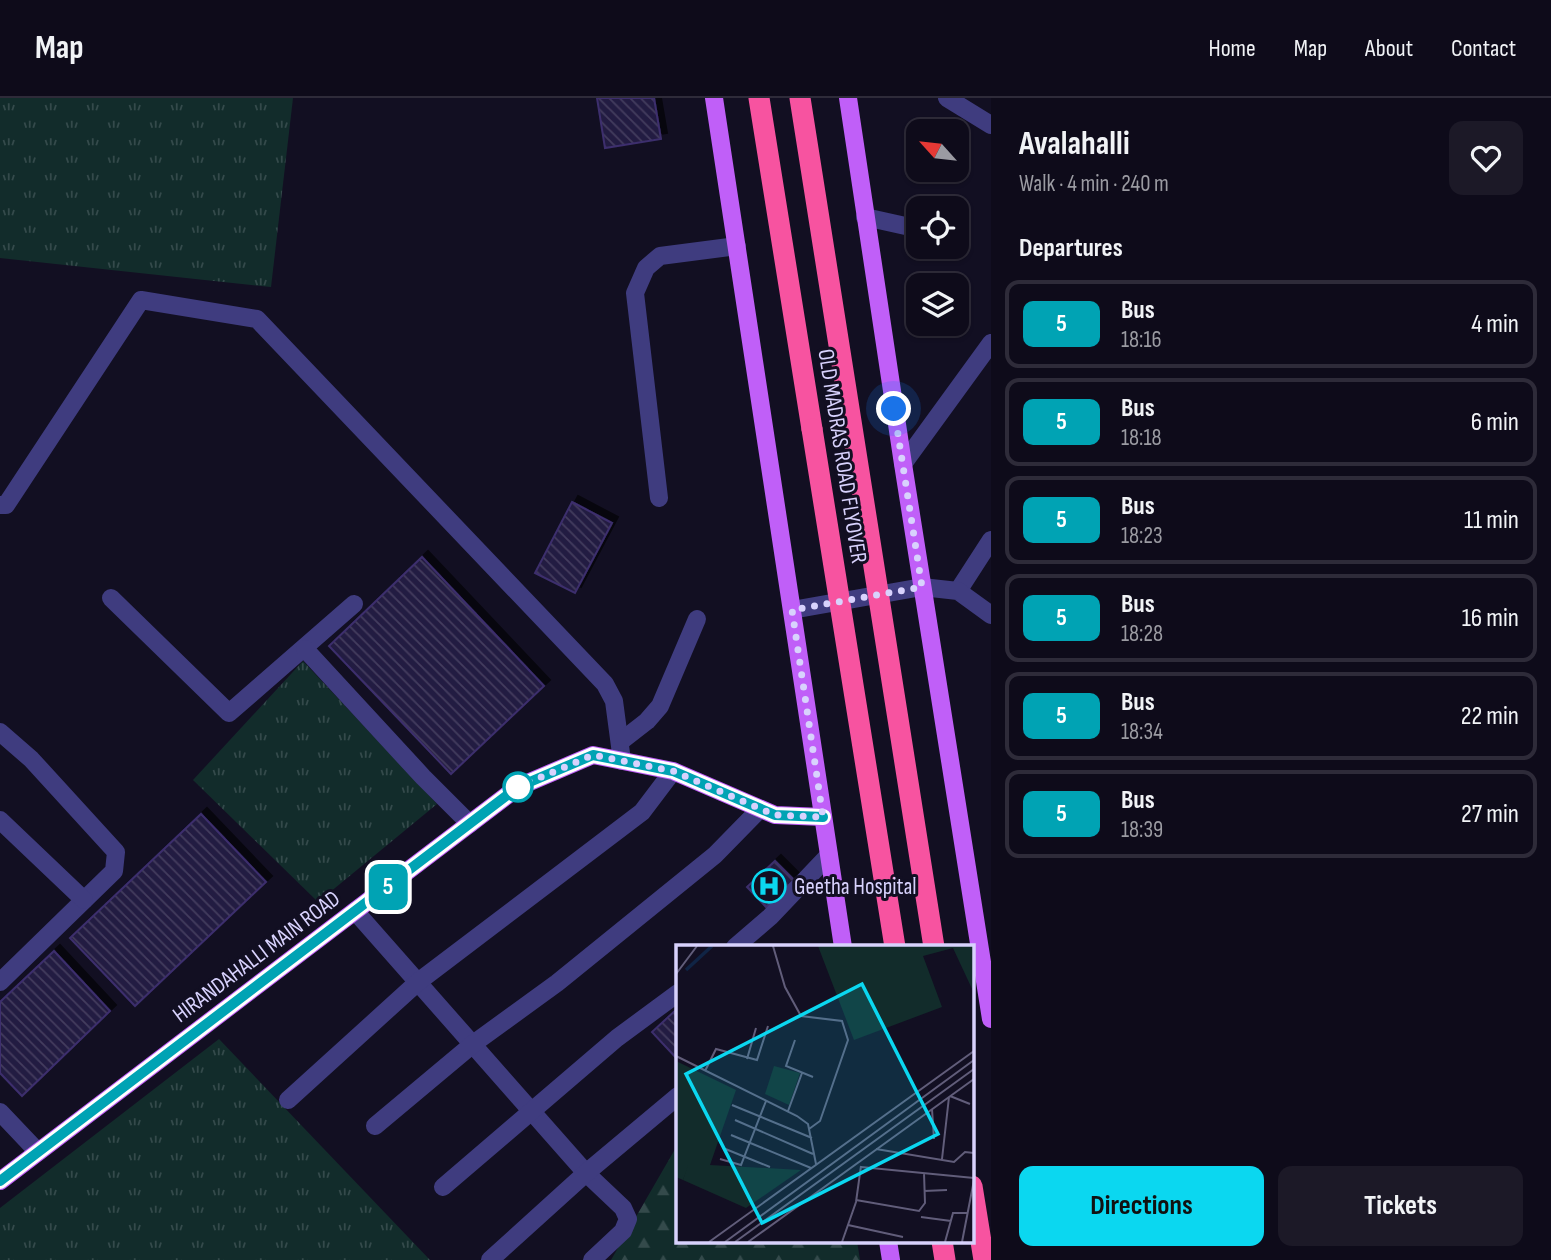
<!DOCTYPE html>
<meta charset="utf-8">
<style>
body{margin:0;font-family:"Sofia Sans Condensed",sans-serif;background:#1c1927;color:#f1f3f6;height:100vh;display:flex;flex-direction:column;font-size:26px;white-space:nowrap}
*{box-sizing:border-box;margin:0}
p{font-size:23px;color:#9b9ba2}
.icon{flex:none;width:38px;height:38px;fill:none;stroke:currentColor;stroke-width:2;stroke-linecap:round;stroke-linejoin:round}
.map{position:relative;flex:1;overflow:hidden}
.side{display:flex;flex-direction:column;background:#0e0b1a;width:560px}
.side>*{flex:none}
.badge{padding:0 14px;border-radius:10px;font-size:24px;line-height:46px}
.needle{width:46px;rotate:297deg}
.controls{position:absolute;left:906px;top:21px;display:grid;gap:14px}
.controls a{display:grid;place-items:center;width:63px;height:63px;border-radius:14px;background:#0e0b1a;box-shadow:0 2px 5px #0004,0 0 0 2px #2e2b39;font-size:35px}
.you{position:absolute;width:35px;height:35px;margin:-18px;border:5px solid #fff;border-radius:50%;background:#1a73e8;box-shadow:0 0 0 10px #1a73e833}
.map>.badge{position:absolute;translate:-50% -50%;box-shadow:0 0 0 4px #fff}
h2{padding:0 28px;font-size:26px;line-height:63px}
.round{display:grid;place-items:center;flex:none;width:74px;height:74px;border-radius:14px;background:#1c1927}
.head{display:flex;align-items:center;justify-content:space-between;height:119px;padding:0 28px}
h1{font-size:33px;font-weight:700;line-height:52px}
.action{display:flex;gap:14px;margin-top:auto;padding:14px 28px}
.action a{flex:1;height:80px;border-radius:14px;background:#0bd7f0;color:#111;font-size:28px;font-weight:700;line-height:80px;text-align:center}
.action a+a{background:#1c1927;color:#f1f3f6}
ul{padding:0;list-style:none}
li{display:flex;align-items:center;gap:21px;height:88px;margin:0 14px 10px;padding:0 14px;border:4px solid #2e2b39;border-radius:14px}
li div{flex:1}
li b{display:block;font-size:26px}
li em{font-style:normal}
li .badge{min-width:77px;font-weight:700;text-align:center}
header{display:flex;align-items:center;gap:42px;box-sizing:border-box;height:98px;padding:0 35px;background:#0e0b1a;border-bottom:2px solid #2e2b39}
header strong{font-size:33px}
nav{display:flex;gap:38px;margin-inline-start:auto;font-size:24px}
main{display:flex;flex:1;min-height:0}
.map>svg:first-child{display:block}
.grass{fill:url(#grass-tufts)}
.forest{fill:url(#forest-firs)}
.building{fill:url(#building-back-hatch);stroke:#3c2f6d;stroke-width:2;filter:url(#shadow)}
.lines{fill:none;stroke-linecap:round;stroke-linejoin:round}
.minor{stroke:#3f3c7f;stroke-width:18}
.major{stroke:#c05ff8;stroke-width:18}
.highway{stroke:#f753a0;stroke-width:21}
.highway-bridge{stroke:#f753a0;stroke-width:21}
.line-casing{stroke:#fff;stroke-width:16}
.line{stroke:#00a3b4;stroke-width:10}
.walk{stroke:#d8d2fd;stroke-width:7;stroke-dasharray:0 12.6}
.stop-dot{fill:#fff;stroke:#00a3b4;stroke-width:3.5}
.labels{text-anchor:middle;stroke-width:6;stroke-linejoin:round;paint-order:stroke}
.street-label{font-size:23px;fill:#d8d2fd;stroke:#120f22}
.poi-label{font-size:23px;fill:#d8d2fd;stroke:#120f22;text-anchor:start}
.inset-river{fill:none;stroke:#102445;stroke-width:3.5}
.inset-road{fill:none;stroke:#615d7a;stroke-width:2}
.view{fill:#0bd7f0;fill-opacity:0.15;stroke:#0bd7f0;stroke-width:3.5}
.inset-edge{fill:none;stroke:#d8d2fd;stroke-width:3.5}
</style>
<header>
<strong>Map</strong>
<nav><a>Home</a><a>Map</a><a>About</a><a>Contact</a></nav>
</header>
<main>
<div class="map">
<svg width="991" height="1162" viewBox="0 0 991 1162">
<defs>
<pattern id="grass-tufts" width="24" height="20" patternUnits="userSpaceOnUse" patternTransform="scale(1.75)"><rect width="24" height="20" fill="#122c2b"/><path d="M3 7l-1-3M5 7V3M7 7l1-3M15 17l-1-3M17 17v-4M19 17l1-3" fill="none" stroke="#344a4b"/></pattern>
<pattern id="forest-firs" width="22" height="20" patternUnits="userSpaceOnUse" patternTransform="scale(1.75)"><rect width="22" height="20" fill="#122c2b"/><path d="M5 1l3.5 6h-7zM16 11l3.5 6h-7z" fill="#344a4b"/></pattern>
<pattern id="building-back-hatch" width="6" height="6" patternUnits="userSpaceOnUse" patternTransform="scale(1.75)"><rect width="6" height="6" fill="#241c42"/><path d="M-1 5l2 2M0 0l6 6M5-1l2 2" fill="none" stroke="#433c5e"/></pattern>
<filter id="shadow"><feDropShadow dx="6" dy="-6" stdDeviation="0" flood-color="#0009"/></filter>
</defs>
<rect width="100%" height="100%" fill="#120f22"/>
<g class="grass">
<path d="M0,0H293L271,189L0,160Z"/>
<path d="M303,563L437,706L318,804L193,682Z"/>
<path d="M219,941L430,1162H0V1110Z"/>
</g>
<path class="forest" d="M678,1046V1143H857L860,1162H611Z"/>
<g class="building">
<path d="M597,0H654L661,41L605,50Z"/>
<path d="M572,404L612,425L575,495L535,475Z"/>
<path d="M422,459L544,588L451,676L329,548Z"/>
<path d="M201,716L266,784L135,908L70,840Z"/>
<path d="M775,763L794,782L766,809L747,789Z"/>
<path d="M54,853L110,913L22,998L0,975V904Z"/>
<path d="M678,910V962L652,934Z"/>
</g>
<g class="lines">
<g class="minor">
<path d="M947,0L991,27"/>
<path d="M865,119L919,131"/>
<path d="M903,366L991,245"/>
<path d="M659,400L635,195L646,170L660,158L737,148"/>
<path d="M0,407H6L141,202L257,221L605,586L614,603L622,663"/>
<path d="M958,493L991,442"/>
<path d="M111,500L229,615L354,506"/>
<path d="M792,512L922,489L958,493L991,517"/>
<path d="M305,551L423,679L470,726"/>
<path d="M0,634L31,661L116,754L114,773L0,884"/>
<path d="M620,644L647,623L660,608L697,521"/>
<path d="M0,722L84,802"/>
<path d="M355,813L586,1075L623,1110L628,1121L623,1133L592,1162"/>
<path d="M735,849L770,819L829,757"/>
<path d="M288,1002L418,884L642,714L673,673"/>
<path d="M0,1014L38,1054"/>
<path d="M375,1028L473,946L557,885L715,757L760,711"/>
<path d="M443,1089L617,940L678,895"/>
<path d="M490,1162L586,1075L678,998"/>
</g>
<g class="major">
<path d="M714,0L843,849"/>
<path d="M848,0L903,366L991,921"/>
<path d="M0,1083L518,689L593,657L673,673L775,717L823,719"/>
<path d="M888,1143L891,1162"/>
</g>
<g class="highway">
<path d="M759,0L812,331"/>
<path d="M972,1088L984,1162"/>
<path d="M942,1143L945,1162"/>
</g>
<g class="highway-bridge">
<path d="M800,0L934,849"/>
<path d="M812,331L895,849"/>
</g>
</g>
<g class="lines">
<defs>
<path id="line" d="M0,1083L518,689L593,657L673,673L775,717L823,719"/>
</defs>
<use href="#line" class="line-casing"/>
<use href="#line" class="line"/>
<path class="walk" d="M518,689L593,657L673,673L775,717L823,719L792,512L922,489L894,311"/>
</g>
<defs>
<symbol id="hospital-ring" viewBox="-11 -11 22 22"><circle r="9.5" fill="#120f22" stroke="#0bd7f0" stroke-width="1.5"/><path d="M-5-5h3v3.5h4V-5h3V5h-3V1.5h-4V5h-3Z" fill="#0bd7f0"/></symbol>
</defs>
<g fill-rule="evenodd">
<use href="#hospital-ring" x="750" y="769" width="38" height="38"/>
</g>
<circle class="stop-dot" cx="518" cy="689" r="14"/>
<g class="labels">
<g class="street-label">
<text transform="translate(843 358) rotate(81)" y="8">OLD MADRAS ROAD FLYOVER</text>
<text transform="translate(256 858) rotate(-37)" y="8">HIRANDAHALLI MAIN ROAD</text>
</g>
<g class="poi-label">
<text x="794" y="796">Geetha Hospital</text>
</g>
</g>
<g transform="translate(676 847)">
<rect width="298" height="298" fill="#120f22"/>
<path d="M142,1H297V46L277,3L247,11L266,62L178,95ZM0,116L60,145L34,220H13L7,235L0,232ZM98,121L124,128L113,160L89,149Z" fill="#122c2b"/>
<path d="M12,220H34L125,225L70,263L7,235Z" fill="#122c2b"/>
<path class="inset-river" d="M10,25L36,1"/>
<path class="inset-road" d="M97,1L109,42L125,71L166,76L172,95L144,176L133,184M0,29L21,1M119,95L110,121L137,132M0,111L121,171L132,179L140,219M71,114L80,83M29,126L40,104L81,115L92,81M274,151L294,159M56,160L136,193M256,164L258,194M112,166L126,128M59,175L137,209M55,190L135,223M47,203L94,222M200,204L278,217L289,207L298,208M44,214L65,220L90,156M266,214L273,152M185,222L298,233M248,246L271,245M180,255L243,266L249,258L248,228M245,272L275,276M172,280L227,292M33,297L298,106M49,297L298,115M59,297L298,124M72,297L298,134M166,297L180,257L185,221M269,297L277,268H292M286,297L298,235"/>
<path class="view" d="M186,39L262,189L86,278L10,129Z"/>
<rect width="298" height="298" class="inset-edge"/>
</g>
</svg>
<div class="controls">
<a><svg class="needle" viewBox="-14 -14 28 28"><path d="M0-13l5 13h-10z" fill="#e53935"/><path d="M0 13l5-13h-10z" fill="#9b9ba2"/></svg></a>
<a><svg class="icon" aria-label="locate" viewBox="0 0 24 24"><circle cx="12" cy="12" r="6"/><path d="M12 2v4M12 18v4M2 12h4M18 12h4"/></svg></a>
<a><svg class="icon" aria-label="layers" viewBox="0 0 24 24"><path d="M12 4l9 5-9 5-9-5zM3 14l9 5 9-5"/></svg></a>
</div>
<div class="you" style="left:894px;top:311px"></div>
<b class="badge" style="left:388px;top:789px;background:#00a3b4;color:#fff">5</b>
</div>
<section class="side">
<div class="head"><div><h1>Avalahalli</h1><p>Walk · 4 min · 240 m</p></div><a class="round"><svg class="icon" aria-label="heart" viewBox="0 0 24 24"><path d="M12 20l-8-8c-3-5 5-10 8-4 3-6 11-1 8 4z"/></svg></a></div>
<h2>Departures</h2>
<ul>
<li><span class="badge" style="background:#00a3b4;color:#fff">5</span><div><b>Bus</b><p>18:16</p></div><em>4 min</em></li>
<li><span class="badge" style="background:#00a3b4;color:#fff">5</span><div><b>Bus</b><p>18:18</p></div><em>6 min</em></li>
<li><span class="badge" style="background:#00a3b4;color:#fff">5</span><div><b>Bus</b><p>18:23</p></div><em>11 min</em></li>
<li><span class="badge" style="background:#00a3b4;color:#fff">5</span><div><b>Bus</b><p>18:28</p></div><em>16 min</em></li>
<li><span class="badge" style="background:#00a3b4;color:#fff">5</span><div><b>Bus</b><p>18:34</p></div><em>22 min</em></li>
<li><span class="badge" style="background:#00a3b4;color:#fff">5</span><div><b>Bus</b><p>18:39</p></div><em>27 min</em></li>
</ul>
<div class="action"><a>Directions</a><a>Tickets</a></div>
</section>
</main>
